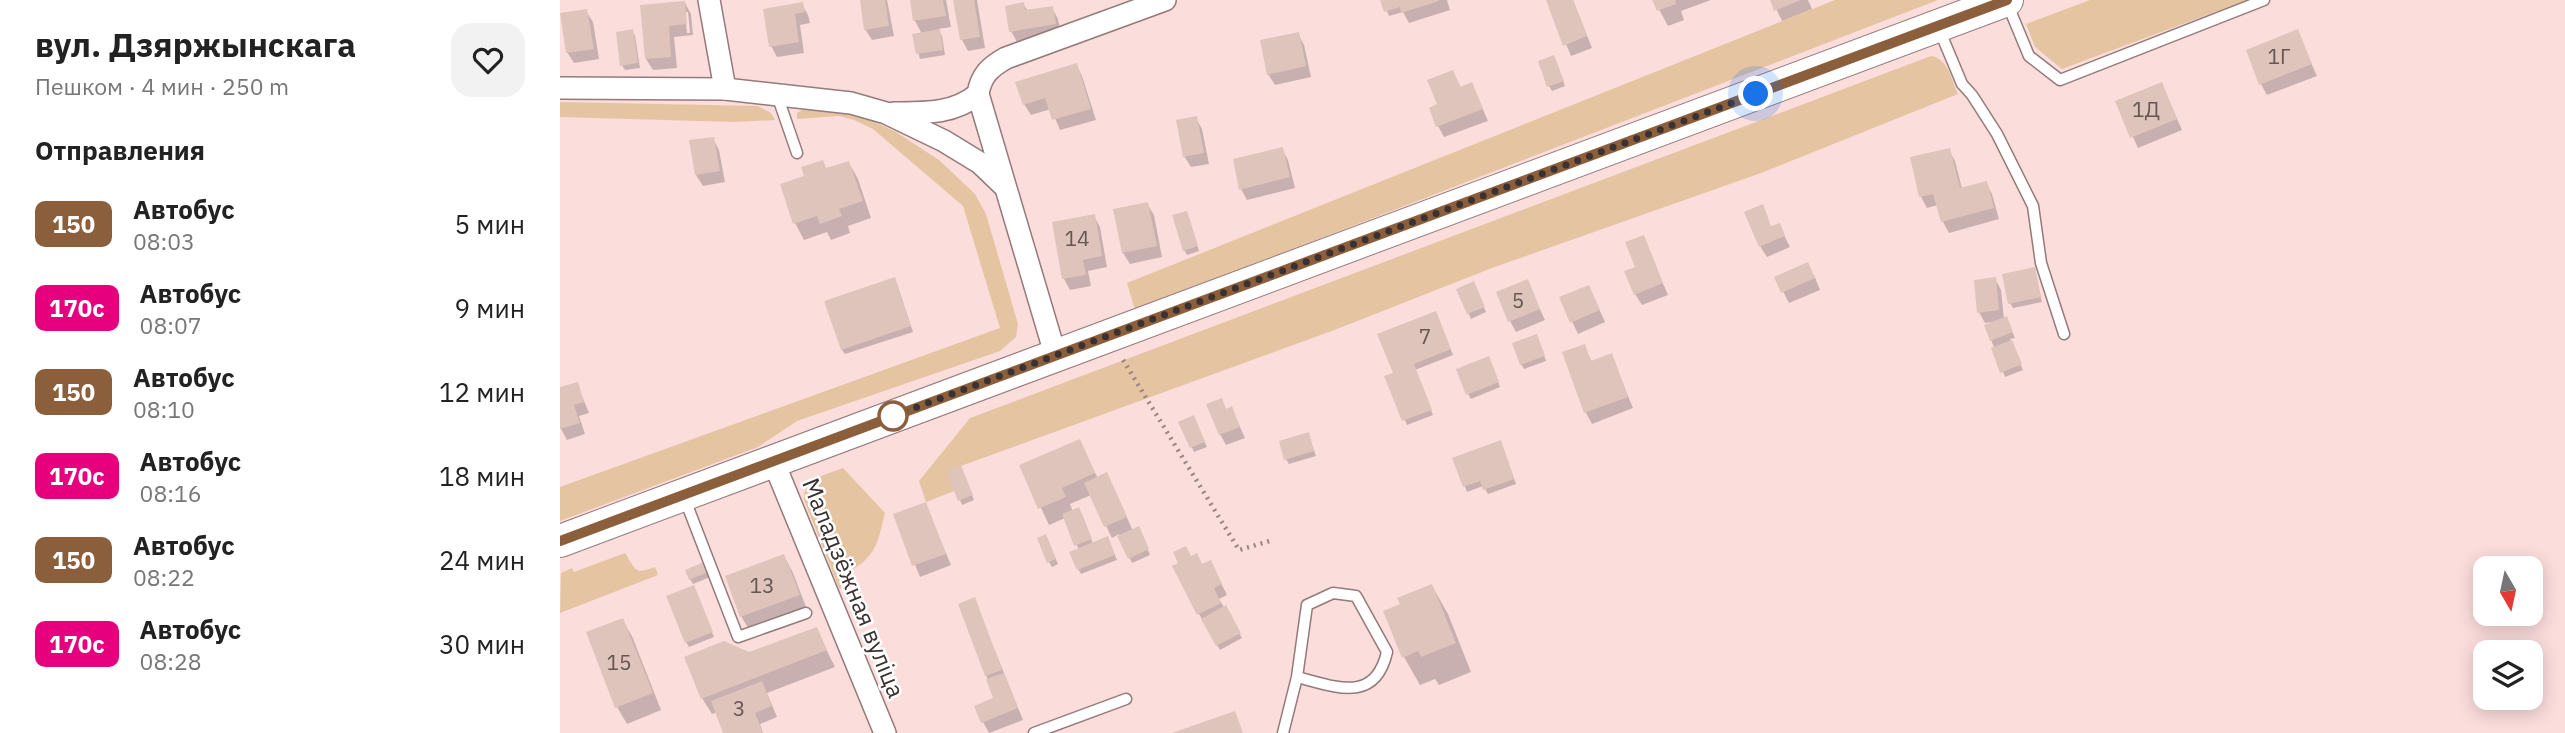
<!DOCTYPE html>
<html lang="ru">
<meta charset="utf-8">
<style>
body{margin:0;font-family:"IBM Plex Sans",sans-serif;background:#f2f2f2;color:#222;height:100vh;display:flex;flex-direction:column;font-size:26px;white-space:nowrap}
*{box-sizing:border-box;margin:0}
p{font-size:23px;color:#767676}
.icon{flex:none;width:38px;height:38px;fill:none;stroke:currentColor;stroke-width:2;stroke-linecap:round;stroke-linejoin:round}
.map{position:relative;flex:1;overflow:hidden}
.panel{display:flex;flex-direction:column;background:#fff;width:560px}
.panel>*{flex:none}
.badge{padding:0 14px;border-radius:10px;font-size:24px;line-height:46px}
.needle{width:46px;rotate:171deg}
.tools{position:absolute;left:1913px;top:556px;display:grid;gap:14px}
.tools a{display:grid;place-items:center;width:70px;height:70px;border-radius:14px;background:#fff;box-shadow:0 4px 18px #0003;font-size:35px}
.you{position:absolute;width:35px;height:35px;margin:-18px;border:5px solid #fff;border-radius:50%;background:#1a73e8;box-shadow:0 0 0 10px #1a73e833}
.map>.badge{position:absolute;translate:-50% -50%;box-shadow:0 0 0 4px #fff}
h2{padding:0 35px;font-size:26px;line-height:63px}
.round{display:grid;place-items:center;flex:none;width:74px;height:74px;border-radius:21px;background:#f2f2f2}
.head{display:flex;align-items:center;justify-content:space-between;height:119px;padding:0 35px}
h1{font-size:33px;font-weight:800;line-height:52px}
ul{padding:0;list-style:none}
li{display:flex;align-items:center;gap:21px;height:84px;padding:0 35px}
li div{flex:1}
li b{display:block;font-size:26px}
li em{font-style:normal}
li .badge{min-width:77px;font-weight:700;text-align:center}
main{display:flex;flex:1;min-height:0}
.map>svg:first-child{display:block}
.green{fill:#e5c4a1}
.shadow{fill:#0003;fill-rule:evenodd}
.building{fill:#dec4ba}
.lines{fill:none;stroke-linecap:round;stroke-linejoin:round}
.service-casing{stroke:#947a79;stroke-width:13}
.minor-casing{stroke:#947a79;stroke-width:24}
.secondary-casing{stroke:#947a79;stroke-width:34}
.path{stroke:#998484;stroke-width:4.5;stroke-dasharray:2 5;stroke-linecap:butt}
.service{stroke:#fff;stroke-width:10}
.minor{stroke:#fff;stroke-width:21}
.secondary{stroke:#fff;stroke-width:32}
.line-casing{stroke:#fff;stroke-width:16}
.line{stroke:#8b5e3c;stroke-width:10}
.walk{stroke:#3c3131;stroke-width:7;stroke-dasharray:0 12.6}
.stop-dot{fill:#fff;stroke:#8b5e3c;stroke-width:3.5}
.labels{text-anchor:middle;stroke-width:5;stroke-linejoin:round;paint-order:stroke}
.number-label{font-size:21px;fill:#645653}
.street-label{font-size:24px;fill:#3c3131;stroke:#fff}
</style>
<main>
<section class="panel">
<div class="head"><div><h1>вул. Дзяржынскага</h1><p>Пешком · 4 мин · 250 m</p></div><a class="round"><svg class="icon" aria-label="heart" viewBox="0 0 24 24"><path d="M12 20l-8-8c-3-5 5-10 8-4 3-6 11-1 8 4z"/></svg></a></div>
<h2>Отправления</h2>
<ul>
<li><span class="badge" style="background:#8b5e3c;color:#fff">150</span><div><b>Автобус</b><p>08:03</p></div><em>5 мин</em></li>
<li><span class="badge" style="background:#e6007e;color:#fff">170с</span><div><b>Автобус</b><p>08:07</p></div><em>9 мин</em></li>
<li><span class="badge" style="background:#8b5e3c;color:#fff">150</span><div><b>Автобус</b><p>08:10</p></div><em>12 мин</em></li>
<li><span class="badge" style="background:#e6007e;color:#fff">170с</span><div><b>Автобус</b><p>08:16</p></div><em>18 мин</em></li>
<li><span class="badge" style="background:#8b5e3c;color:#fff">150</span><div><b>Автобус</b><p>08:22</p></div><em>24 мин</em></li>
<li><span class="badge" style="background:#e6007e;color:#fff">170с</span><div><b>Автобус</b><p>08:28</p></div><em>30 мин</em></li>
</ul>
</section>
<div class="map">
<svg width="2005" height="733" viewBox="0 0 2005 733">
<rect width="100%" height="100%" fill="#fbdddc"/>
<g class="green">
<path d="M1275,0H1378L575,310L567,283Z"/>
<path d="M1530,0H1687L1502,69L1475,47L1466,24Z"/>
<path d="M1371,56C1388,58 1392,81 1398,94L1201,173L932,268L777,329L387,471L394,491L366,502L359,481L410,418Z"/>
<path d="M0,102L198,106L211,113L215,120L174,122L0,117Z"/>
<path d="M247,107L284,111L302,116L336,132L379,160L415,194L426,214L458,324L456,337L440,351L237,421L198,447L0,521V487L440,328L403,206L313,129L294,120L279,116L237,119V113Z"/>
<path d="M283,468L325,513C321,527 319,545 309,556C297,571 286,566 280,590L244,500C243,478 266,475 283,468Z"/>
<path d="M65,553C76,570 74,575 95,567L98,575L0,613L1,573L12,568L14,572Z"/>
</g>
<g class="shadow">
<path d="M301,0H327L334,36L312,40L305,29Z"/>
<path d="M351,0H386L391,27L378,29L382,36L385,55L360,59L354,36L362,34L355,21Z"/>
<path d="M395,0H417L425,48L408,51L402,40Z"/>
<path d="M822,0H887L890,10L849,23L843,12L829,16Z"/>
<path d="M988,0H1013L1032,48L1011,56Z"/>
<path d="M1094,0H1151L1121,11L1124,20L1108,26Z"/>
<path d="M1212,0H1248L1252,9L1222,21Z"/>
<path d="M125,3L131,14L133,35L114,37L117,68L93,70L86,59ZM125,12H128L130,33H127Z"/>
<path d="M242,4L248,15L250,23L240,25L244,53L217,57L211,46Z"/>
<path d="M463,4L468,11L492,8L498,19L501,35L457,42L451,31Z"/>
<path d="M26,11L33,22L39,59L14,63L7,52Z"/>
<path d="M72,31L75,36L80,68L65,70L62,65Z"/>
<path d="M1737,32L1757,76L1707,95L1701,84Z"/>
<path d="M738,34L744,45L751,77L715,85L708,74Z"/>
<path d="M996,62L1005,86L992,91L989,86Z"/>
<path d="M516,65L522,76L536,120L500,130L491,109L471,115L464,104Z"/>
<path d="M893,72L901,88L912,84L928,121L884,137L878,126L879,105Z"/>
<path d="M1607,96L1622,130L1578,148L1557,102Z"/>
<path d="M636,118L642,129L649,164L631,167L624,156Z"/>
<path d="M153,139L159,150L165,182L143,186L136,175Z"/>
<path d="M722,149L728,160L735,188L687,200L681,189Z"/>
<path d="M1389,150L1395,161L1402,189L1426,183L1432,194L1439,219L1389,233L1383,222L1378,205L1367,208L1361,197L1352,158Z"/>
<path d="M289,163L298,179L311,218L288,226L290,233L271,240L267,232L244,240L235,223L246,177Z"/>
<path d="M587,204L594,215L602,257L570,264L563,253L555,211Z"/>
<path d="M1202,206L1213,235L1219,225L1230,247L1207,257L1200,246Z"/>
<path d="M534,216L540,227L547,267L528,271L531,286L510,290L504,279Z"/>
<path d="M629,218L639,251L627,255L624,250Z"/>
<path d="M1083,237L1108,295L1082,305L1075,294Z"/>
<path d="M1474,269L1482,302L1453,308L1450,303Z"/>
<path d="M1254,275L1260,290L1229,303L1216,278Z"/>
<path d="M1435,279L1441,290L1444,319L1449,324L1455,338L1450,339L1463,370L1445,377L1426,326L1434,322L1425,323L1419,312Z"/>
<path d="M967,282L985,320L956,332L950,321Z"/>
<path d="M337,284L353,332L285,354L282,350Z"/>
<path d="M916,289L926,312L911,319L899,290Z"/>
<path d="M1001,298H1034L1045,322L1018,334Z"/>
<path d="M878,318L893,355L855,370L873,415L847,425L827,377L835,374Z"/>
<path d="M979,341L986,361L964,369L961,364Z"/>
<path d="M1024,346L1032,362L1051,355L1073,408L1032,424L1026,413L1004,353Z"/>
<path d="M931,364L940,387L911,399L908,394Z"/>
<path d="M17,384L29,413L19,416L25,434L7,440L0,427V389Z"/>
<path d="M661,400L667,411L672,409L685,438L666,445L660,434Z"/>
<path d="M621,423H636L647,447L634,452Z"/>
<path d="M748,434L756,456L729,464L726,459Z"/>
<path d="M520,441L538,479L553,486L573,531L581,533L590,555L572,563L559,534L552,538L531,495L510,504L513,512L522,514L533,544L550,543L557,560L521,574L518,569L519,550L505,518L489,525L461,466Z"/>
<path d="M943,448L956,484L928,494L923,486L907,492L895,459Z"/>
<path d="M403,473L414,500L402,505L400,500Z"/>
<path d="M365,504L391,565L360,577L335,515Z"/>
<path d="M488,541L498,564L492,567L489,562Z"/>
<path d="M224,556L233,573L248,612L191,633L181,616Z"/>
<path d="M630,557L656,573L667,595L659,599L682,638L660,650L639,614Z"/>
<path d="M146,569L150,577L133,584L130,579Z"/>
<path d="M872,586L888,614L911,672L879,685L875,679L860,685L844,657L842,605Z"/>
<path d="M136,592L154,637L129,647L126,642Z"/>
<path d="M414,599L463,720L429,733L423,722L436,699L426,675Z"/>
<path d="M62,620L72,636L101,710L67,724L57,707Z"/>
<path d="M256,629L275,667L207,693L217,717L200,724L203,733H165L157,712L152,714L142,698L189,654Z"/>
</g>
<g class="building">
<path d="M300,0H325L329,26L304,30Z"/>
<path d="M350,0H383L386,16L353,21Z"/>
<path d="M393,0H414L420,37L400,40Z"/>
<path d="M820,0H878L879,1L841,13L840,7L824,12Z"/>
<path d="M986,0H1013L1027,36L1003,46Z"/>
<path d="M1092,0H1115L1116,4L1097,11Z"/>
<path d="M1210,0H1241L1214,11Z"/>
<path d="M125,1L127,24L109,26L111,57L85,59L80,5Z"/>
<path d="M243,2L245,12L235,14L239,42L209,47L203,9Z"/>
<path d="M464,2L465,10L493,6L496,24L449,32L445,6Z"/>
<path d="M27,9L34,49L6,53L0,13Z"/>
<path d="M73,29L78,63L60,66L56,32Z"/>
<path d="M380,29L383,50L356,54L352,34Z"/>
<path d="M1738,29L1752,64L1699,85L1686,50Z"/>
<path d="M739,32L746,66L707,75L700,40Z"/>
<path d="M994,55L1004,81L987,87L978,61Z"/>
<path d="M517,63L531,109L492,120L485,98L463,105L455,82Z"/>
<path d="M893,70L900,87L912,82L923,109L876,127L869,108L877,104L867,80Z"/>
<path d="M1602,82L1617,119L1570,138L1555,101Z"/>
<path d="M637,116L644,153L623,157L616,120Z"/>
<path d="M154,137L160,171L135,175L129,140Z"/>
<path d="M723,147L730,177L679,190L673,159Z"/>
<path d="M1390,148L1400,188L1427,181L1434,208L1381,222L1373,194L1359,197L1350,157Z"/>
<path d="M263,160L266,168L289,161L303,201L279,209L282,216L260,224L257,216L233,224L220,184L244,176L241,167Z"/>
<path d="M588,202L597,246L562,253L553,209Z"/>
<path d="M1203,204L1211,226L1220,223L1225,236L1199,247L1184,212Z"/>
<path d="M627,211L638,246L623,251L612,215Z"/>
<path d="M535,214L542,256L523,260L526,275L502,279L492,222Z"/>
<path d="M1084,235L1103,283L1074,295L1064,271L1075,267L1065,242Z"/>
<path d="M1248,262L1255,278L1221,293L1214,277Z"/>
<path d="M1475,267L1481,297L1448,304L1442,274Z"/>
<path d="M335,277L351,326L281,350L264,301Z"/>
<path d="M1436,277L1439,310L1417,313L1414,280Z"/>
<path d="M968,279L980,309L948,322L936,292Z"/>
<path d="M914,281L925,307L907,314L896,289Z"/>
<path d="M1029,285L1040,310L1010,323L999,297Z"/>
<path d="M876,311L891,349L854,364L872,410L842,421L824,376L833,373L817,334Z"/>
<path d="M1447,316L1453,332L1430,341L1424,325Z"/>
<path d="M977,334L985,356L960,365L952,343Z"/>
<path d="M1452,340L1462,364L1440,373L1431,348Z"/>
<path d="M1025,344L1031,361L1052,353L1068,397L1024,413L1002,352Z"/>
<path d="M929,356L939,382L906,395L896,369Z"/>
<path d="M18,382L24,402L14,405L20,423L0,429V387Z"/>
<path d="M662,398L666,409L672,406L680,427L659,435L646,404Z"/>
<path d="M634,415L645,442L630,448L618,422Z"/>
<path d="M749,432L754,451L724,460L719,441Z"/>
<path d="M520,439L535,473L502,488L506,497L478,509L459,465Z"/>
<path d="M941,440L954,479L923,490L920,481L903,487L892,458Z"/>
<path d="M401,465L413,495L398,501L386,471Z"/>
<path d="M547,472L567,517L544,527L524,483Z"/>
<path d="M366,502L386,554L352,566L333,514Z"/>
<path d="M519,507L532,539L514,546L502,514Z"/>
<path d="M579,526L589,549L568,559L557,536Z"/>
<path d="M486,534L496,559L487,563L477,538Z"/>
<path d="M548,536L555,555L517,570L509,552Z"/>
<path d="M626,546L631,556L637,553L642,564L651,560L662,584L654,588L661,603L637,615L612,566L618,563L613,552Z"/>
<path d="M224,554L240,595L180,617L165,576Z"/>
<path d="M144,562L148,572L129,580L125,570Z"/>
<path d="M872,584L896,643L861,657L858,651L842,658L823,611L840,604L837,598Z"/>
<path d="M134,585L153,632L125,643L106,596Z"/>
<path d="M415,597L442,670L425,676L398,604Z"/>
<path d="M666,605L681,633L656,646L641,619Z"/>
<path d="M63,618L93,693L55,708L26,632Z"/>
<path d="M257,627L267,650L141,699L124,657L164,641L189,652Z"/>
<path d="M444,673L458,708L421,723L414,706L433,698L426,679Z"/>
<path d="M202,681L212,706L195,713L203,733H163L151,701Z"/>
<path d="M675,711L683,733H612Z"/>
</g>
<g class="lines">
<defs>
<g id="service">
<path d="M1447,3L1469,56L1500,80L1704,0"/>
<path d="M1379,29L1402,84L1412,95L1437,134L1473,206L1481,263L1504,334"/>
<path d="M217,95L237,153"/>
<path d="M124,497L178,637L246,613"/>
<path d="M474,733L566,699"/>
<path d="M723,733L737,677L747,605L773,593L796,596L827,652C815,704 776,687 737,677"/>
</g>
<g id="minor">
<path d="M149,0L165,89"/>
<path d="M0,88L165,89L291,103L326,113L384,141L420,163L444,186"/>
<path d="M334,113C365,113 394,114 418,94"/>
<path d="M496,357L418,94C421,75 430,67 446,58L605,0"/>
<path d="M214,463L325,733"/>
</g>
<path id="secondary" d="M0,541L1447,0"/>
</defs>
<use href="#service" class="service-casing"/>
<use href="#minor" class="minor-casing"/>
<use href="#secondary" class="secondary-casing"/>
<path class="path" d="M563,360L679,550L713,540"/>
<use href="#service" class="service"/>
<use href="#minor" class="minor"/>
<use href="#secondary" class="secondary"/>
</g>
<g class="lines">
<defs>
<path id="line" d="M0,541L1447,0"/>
</defs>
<use href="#line" class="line-casing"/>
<use href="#line" class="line"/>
<path class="walk" d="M333,416L1196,94"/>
</g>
<circle class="stop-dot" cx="333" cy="416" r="14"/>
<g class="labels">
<g class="number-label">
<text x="1719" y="64">1Г</text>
<text x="1586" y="117">1Д</text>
<text x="517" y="246">14</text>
<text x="958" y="308">5</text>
<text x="865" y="344">7</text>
<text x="202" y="593">13</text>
<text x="59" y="670">15</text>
<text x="179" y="716">3</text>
</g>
<g class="street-label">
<text transform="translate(293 588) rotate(68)" y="8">Маладзёжная вуліца</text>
</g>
</g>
</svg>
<div class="tools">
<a><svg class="needle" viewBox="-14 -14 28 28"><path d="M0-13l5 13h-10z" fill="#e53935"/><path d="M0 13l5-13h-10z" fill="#767676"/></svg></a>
<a><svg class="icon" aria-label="layers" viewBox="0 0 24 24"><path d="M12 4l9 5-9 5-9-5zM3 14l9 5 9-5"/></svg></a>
</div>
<div class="you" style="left:1196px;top:94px"></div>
</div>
</main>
